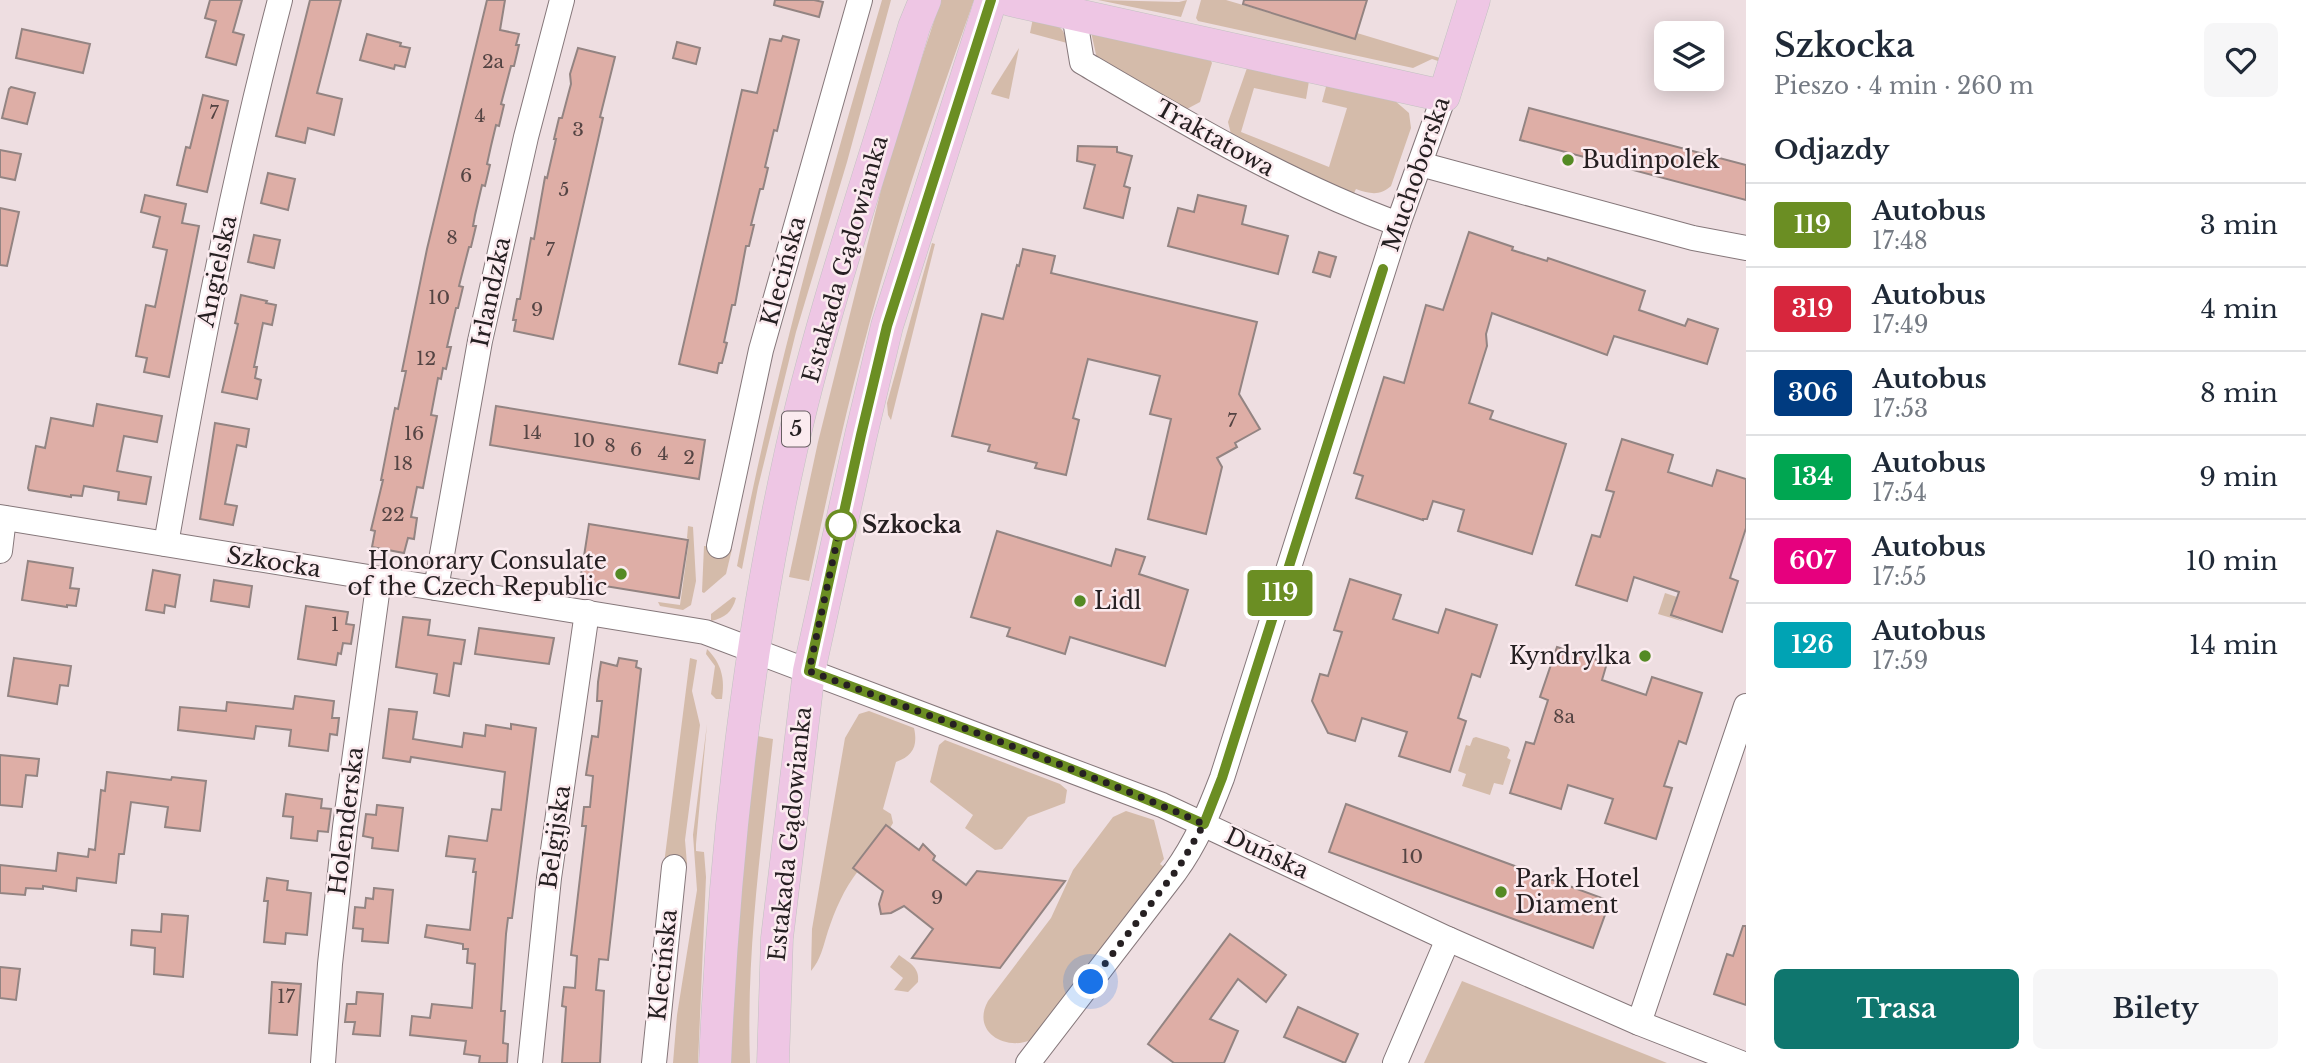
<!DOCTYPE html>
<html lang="pl">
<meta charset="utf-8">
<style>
body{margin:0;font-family:"Libre Baskerville",serif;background:#f6f6f7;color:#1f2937;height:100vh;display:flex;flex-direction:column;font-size:26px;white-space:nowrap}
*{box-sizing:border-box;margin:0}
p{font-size:23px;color:#747a83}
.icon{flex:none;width:38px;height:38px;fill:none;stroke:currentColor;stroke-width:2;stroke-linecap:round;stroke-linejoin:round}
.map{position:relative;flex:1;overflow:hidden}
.panel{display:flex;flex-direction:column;background:#fff;width:560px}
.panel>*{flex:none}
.badge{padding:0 14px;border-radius:5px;font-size:24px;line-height:46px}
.tools{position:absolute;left:1654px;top:21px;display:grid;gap:14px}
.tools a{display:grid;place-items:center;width:70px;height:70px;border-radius:10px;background:#fff;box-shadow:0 4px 18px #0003;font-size:35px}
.you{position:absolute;width:35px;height:35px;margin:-18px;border:5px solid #fff;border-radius:50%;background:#1a73e8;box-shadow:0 0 0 10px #1a73e833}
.map>.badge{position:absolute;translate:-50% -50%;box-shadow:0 0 0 4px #fff}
h2{padding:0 28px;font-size:26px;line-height:63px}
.round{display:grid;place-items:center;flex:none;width:74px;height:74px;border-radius:10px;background:#f6f6f7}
.head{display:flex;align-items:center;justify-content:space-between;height:119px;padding:0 28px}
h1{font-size:33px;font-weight:600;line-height:52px}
.cta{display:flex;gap:14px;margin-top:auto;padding:14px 28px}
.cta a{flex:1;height:80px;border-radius:10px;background:#0f766e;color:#fff;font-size:28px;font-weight:600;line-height:80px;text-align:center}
.cta a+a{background:#f6f6f7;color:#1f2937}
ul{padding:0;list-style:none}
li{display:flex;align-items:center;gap:21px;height:84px;padding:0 28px;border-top:2px solid #e0e1e3}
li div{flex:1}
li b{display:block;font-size:26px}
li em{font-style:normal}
li .badge{min-width:77px;font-weight:700;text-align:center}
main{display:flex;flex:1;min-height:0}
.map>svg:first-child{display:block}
.green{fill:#d4bbaa}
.building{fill:#deaea6;stroke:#938482;stroke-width:2}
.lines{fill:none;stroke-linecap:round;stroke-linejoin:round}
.minor-casing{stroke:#85777a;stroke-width:26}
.major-casing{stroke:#c2c1c1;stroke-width:33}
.minor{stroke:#fff;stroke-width:24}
.major{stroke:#eec6e4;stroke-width:32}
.line-casing{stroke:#fff;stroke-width:16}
.line{stroke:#6b8e23;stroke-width:10}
.walk{stroke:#262022;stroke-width:7;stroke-dasharray:0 12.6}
.poi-dot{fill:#548a24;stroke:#fbebef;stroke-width:2.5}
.stop-dot{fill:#fff;stroke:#6b8e23;stroke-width:3.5}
.labels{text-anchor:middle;stroke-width:5;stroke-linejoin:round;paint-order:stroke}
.number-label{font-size:19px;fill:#544443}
.shield{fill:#fbebef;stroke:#665d60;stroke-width:2}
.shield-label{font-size:21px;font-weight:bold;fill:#262022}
.street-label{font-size:23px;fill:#262022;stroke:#fbebef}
.poi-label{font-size:23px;fill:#262022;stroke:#fbebef;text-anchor:start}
.stop-label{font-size:23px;font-weight:bold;fill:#262022;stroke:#fbebef;text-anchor:start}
</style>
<main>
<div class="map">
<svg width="1746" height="1063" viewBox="0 0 1746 1063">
<rect width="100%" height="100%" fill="#eedee1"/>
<g class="green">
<path d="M882,0H891L847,162L796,332L758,487L742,569L737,566C774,375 827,187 882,0Z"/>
<path d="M941,0H974C946,80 917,160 893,241C859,353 833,467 809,581L789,577L818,442L890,154Z"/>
<path d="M1098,0L1179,2L1187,0L1181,17Z"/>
<path d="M1201,0H1226L1355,38L1357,33L1440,58L1438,61L1432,59L1413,68L1198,21L1196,18Z"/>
<path d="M1033,18C1051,24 1064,22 1067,43L1030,33Z"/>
<path d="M1091,32L1209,57L1212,63L1200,102L1187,109L1097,59Z"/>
<path d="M1019,48L1009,99L991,94L992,91Z"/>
<path d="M1247,68L1310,75L1306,99L1254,88L1241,132L1329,167L1347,108L1322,102L1328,79L1394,100L1409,113L1411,128L1391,186C1380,196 1370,194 1356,189L1353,195L1301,174L1231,134L1228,122Z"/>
<path d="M932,243L935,244L891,420L888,415L887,403Z"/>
<path d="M688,526L693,527L696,581L691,605L683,610L660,606L658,602L680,605L689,540L687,538Z"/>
<path d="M704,546L732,549L726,574L704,593L702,592Z"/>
<path d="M1665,593L1677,597L1671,616L1685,622L1658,614Z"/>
<path d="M733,597L736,598C732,612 725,618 711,621V614Z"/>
<path d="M707,649C722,664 725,679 722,699H716L711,694L715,666L706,654Z"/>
<path d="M690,658L697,660L692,691L700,725L685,840L687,864L684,867L664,864Z"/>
<path d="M869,711L914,728C918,746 913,756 896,762L883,809L891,814L893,823L890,828L886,825L854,868L858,871C844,889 835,910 828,931C823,947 821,959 811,971L812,929L845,738L859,714Z"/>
<path d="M707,724L696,844V851L704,852L706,877L698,1063H673L677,1015L697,890L693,835Z"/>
<path d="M752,735L773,739C761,846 746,955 750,1063H726Z"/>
<path d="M1476,737L1508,747L1510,750L1507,758L1511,760L1503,785L1494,783L1490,795L1462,786L1466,774L1458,771L1466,745L1470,746L1473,738Z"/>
<path d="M945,740L1060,784L1067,790L1065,803L1028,817L1002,849L995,850L965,828L973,815L930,782L939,745Z"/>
<path d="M1126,811L1154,820L1164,859L1160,864L1164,867L1031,1040C1005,1051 971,1032 988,1001L1051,918L1073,870L1113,817Z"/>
<path d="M899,955C910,963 920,968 918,982L908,992L894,990L903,978L890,967Z"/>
<path d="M1462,981L1667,1063H1424Z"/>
</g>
<g class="building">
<path d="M210,0H242L233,32L244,35L236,65L206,57L216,21L205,18Z"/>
<path d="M310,0H341L317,93L342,99L334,135L308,128L305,143L276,136Z"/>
<path d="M487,0H505L500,30L519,34L516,45H519L514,66H511L501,104L504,105L499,126L496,125L491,146L487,164L490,165L485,186L482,185L475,215L473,226H476L471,247H469L459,286L463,287L458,308H456L447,347H451L446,369L443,368L441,379L438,378L431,415L437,416L427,467L423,488L417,487L411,517L417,518L414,539L408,538L404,553L372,547L375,531L371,530L383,480H381L395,408L398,409L406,371H402L427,249Z"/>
<path d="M775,0H814L823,2L819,17L774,5Z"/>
<path d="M1244,0H1367L1355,39L1243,4Z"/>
<path d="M22,29L90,44L83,73L16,58Z"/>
<path d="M367,34L401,43L400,46L410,48L405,67L395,65L394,69L360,60Z"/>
<path d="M783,36L799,40L777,131L774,130L765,167L768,168L763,189H760L751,225H754L749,246H746L735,305H732L724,342L727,343L722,363H719L717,373L679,364L742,90L757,93L770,39L781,41Z"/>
<path d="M677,42L700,48L696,64L673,58Z"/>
<path d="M578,48L615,57L600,117L603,118L553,339L514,331L516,320H513L517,299H520L531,238L534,239L545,177L547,178L556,139H554L559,118H562L571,84L570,74Z"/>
<path d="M11,87L35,93L27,124L2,118L9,89Z"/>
<path d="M203,95L228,101L207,192L177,185L186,147L190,148Z"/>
<path d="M1529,108L1746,165V200L1520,140Z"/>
<path d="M1078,146L1117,147V152L1132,156L1124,186L1130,188L1123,218L1084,208L1095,165L1077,161Z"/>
<path d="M0,150L21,154L15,180L0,177Z"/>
<path d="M268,173L295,179L288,210L261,203Z"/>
<path d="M145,195L186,204L182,223L199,226L169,377L144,372L147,358L136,356L146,305L155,307L167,250L153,247L160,217L141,212Z"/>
<path d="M1198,195L1246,206L1242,224L1288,236L1278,274L1168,246L1178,208L1194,212Z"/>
<path d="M0,208L19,212L7,266L0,265Z"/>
<path d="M1469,232L1513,247L1512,250L1547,261L1548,258L1645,291L1639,310L1685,326L1688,319L1718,329L1707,364L1614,336L1607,355L1492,313L1486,334L1487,346L1469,403L1493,411L1490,419L1566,444L1532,554L1458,531L1464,510L1433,501L1427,519H1423V520L1356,498L1363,476L1354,473L1384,377L1404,383L1426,305L1443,310Z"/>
<path d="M254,235L280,240L274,268L248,262Z"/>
<path d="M1023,249L1055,256L1051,273L1257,322L1239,394L1260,429L1235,443L1237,447L1217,458L1222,467L1206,534L1148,519L1171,419L1150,414L1160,376L1088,359L1073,418L1079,420L1066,475L1035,468L1037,463L988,451L990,445L952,436L982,314L1003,319L1017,265L1019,266Z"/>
<path d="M1319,252L1336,257L1330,277L1313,272Z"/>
<path d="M241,295L267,301L266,303L276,305L272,325L263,323L254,367H257L255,378L261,380L257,399L222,392L238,324L235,323Z"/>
<path d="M97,404L162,416L157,442L124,436L117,471L151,477L146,504L118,500L119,492L84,486L82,496L71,495V497L29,490L28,488L36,446L45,448L51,418L93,426Z"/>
<path d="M496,406L705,440L699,479L490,445Z"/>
<path d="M215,423L249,429L246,447L237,445L225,504L237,506L233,525L200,519Z"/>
<path d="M1622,439L1673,455L1668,472L1712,486L1717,470L1746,479V528L1730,578L1738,581L1722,632L1671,615L1679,592L1634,577L1627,601L1576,585L1592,535L1600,537L1614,492L1606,490Z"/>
<path d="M589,524L688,540L679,598L580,582Z"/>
<path d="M997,531L1111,566L1116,549L1145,557L1139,574L1188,590L1165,666L1070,637L1065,654L1007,636L1010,628L971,617Z"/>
<path d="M28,561L73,568L70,588L79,589L76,606L67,605V607L22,600Z"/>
<path d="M153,570L180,575L175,607L165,605L164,613L146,610Z"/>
<path d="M1350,579L1401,595L1393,619L1438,633L1446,609L1497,625L1480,677L1472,674L1458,718L1466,721L1450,772L1399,756L1407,732L1362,718L1355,741L1328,733L1312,701L1320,674L1328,676L1342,632L1334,630Z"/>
<path d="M214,580L252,586L249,607L211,601Z"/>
<path d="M306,606L348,612L346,624L354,625L351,644L343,643L341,654L338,653L336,665L298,659Z"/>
<path d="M403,617L430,620L428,635L465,640L461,664L454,663L449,696L434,693L437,674L396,667Z"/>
<path d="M479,628L554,638L549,664L475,654Z"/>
<path d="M1557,647L1607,663L1602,680L1646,695L1652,677L1702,693L1686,744L1679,741L1664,786L1672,788L1656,839L1605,823L1613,799L1568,785L1561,809L1510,793L1526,742L1534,744L1548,700L1540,697Z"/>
<path d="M14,658L71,666L68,686L60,685L57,704L8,696Z"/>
<path d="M619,658L637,661L636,667L641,669L608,960L599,959L596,990L604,991L600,1063H562L566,1007L562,1006L564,987L575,988L577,956L571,955L586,826H582L584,807H590L593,776L586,775L592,736L598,737L602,701H597L598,682L601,662L617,666Z"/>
<path d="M295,696L334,701L332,718H339L337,735L330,734L328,751L289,746L291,730L256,726L254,739L178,730L180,707L226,711L227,702L293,709Z"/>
<path d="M389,709L417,712L413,739L462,747L464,733L485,736L486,725L511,729V724L536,728L512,918H508L506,934L501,1011H505L503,1043L508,1044L507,1063H479L480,1056L464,1054L466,1041L410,1035L412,1016L430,1018L432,1004L472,1008L475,964L467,963L468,949H463V944L425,937L427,925L470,930L476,872H473L475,859L446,856L449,836L487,841L492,809L501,810L505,772L411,757L410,762L383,758Z"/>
<path d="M0,755L39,759L37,776L26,775L22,807L0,805Z"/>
<path d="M107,772L171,780L172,777L206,781L200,831L165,827L168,807L131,802L124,854H119L116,883L77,878L76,891L43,886V889L26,888L25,895L0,893V865L56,871L58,853L88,857L89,849L95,850L101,790L105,791Z"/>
<path d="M286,794L322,799L321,808L331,809L328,832L318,831L317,841L291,838L293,817L283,816Z"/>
<path d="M1346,804L1610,901L1593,948L1329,852Z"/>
<path d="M377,805L403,808L398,851L372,848L373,838L363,836L366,814L376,815Z"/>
<path d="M886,825L919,850L923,844L935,856L933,860L966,885L977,871L1065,881L1000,968L912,958L933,929L904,906L891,913L881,914L879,904L883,891L853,868Z"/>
<path d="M267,878L288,881L287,890L311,893L307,935L286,933L285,944L264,942L268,901H264Z"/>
<path d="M374,888L393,890L388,943L362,941L363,929L353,928L355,907L365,908L366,898L373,899Z"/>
<path d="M162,914L188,916L183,977L154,974L155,948L131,945L132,930L161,932Z"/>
<path d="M1743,926H1746V1005L1714,994L1727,954L1733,956Z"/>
<path d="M1230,934L1286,975L1266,1002L1238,979L1210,1019L1238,1031L1224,1063H1174L1148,1044Z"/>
<path d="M0,967L20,969L16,1000L0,998Z"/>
<path d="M272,982L301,984L297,1035L269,1033Z"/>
<path d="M357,992L383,994L380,1036L353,1034L355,1022H345L347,1004H356Z"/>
<path d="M1298,1007L1358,1034L1345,1063L1284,1037Z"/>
</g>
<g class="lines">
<defs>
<g id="minor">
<path d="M1074,14L1082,62C1184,122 1286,183 1398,224"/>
<path d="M1420,164L1693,238L1746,248"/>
<path d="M0,517L705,632L1162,805L1448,939L1639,1023L1741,1063"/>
<path d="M166,544C198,361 233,179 280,0"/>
<path d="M719,546L761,350L860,0"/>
<path d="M0,551L4,518"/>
<path d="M436,588L480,341L526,137L562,0"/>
<path d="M1639,1023L1746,706"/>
<path d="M323,1063L330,964L345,827L379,579"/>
<path d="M530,1063L549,878L587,612"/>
<path d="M654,1063L674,867"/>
<path d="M1028,1063L1175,872C1196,843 1209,812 1222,778L1398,224L1444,96"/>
<path d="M1395,1063L1448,939"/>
</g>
<g id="major">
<path d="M1010,0L1444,96L1474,0"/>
<path d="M715,1063C724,857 746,652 791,451C823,307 873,168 914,27L925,0"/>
<path d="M773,1063L777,938L809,671L861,435L887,326L991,0"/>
</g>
</defs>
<use href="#minor" class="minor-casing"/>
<use href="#major" class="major-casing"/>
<use href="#minor" class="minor"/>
<use href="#major" class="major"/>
</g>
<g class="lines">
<defs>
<path id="line" d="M991,0L887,326L861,435L809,671C941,720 1075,767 1204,824L1222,778L1383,269"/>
</defs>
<use href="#line" class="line-casing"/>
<use href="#line" class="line"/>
<path class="walk" d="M841,525L843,513L809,671C941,720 1075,767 1204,824L1179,867L1091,982"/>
</g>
<g class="poi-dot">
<circle cx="1568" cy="160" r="7"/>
<circle cx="621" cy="574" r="7"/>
<circle cx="1080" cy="601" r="7"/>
<circle cx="1645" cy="656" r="7"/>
<circle cx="1501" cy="892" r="7"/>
</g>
<circle class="stop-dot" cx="841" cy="525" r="14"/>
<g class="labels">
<g class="number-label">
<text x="493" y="68">2a</text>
<text x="214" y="119">7</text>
<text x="480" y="122">4</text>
<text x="578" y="136">3</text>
<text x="466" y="182">6</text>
<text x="564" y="196">5</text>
<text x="452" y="244">8</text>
<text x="550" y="256">7</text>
<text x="439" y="304">10</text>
<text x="537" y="316">9</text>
<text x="426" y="365">12</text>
<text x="1232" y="427">7</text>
<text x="532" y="439">14</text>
<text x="414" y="440">16</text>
<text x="584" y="447">10</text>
<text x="610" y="452">8</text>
<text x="636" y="456">6</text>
<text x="663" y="460">4</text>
<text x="689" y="464">2</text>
<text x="403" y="470">18</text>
<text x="393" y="521">22</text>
<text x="335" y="631">1</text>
<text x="1564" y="723">8a</text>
<text x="1412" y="863">10</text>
<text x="937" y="904">9</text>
<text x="286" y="1003">17</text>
</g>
<rect class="shield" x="782" y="411.5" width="28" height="35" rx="5"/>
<g class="shield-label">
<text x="796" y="436">5</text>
</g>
<g class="street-label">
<text transform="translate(1215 138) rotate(29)" y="8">Traktatowa</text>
<text transform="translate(1416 174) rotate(-71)" y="8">Muchoborska</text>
<text transform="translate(845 259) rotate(-74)" y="8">Estakada Gądowianka</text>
<text transform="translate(217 271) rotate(-78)" y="8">Angielska</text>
<text transform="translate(783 271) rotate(-75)" y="8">Klecińska</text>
<text transform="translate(491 292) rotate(-78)" y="8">Irlandzka</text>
<text transform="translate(274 562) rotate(9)" y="8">Szkocka</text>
<text transform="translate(346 821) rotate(-83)" y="8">Holenderska</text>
<text transform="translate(790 834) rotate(-84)" y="8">Estakada Gądowianka</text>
<text transform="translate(555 837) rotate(-82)" y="8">Belgijska</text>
<text transform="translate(1267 853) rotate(25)" y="8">Duńska</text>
<text transform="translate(663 965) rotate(-84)" y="8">Klecińska</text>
</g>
<g class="poi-label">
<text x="1582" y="168">Budinpolek</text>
<text x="607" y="569" text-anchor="end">Honorary Consulate<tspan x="607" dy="26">of the Czech Republic</tspan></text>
<text x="1094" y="609">Lidl</text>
<text x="1631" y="664" text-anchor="end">Kyndrylka</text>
<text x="1515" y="887">Park Hotel<tspan x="1515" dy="26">Diament</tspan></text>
</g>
<g class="stop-label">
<text x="862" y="533">Szkocka</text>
</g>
</g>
</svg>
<div class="tools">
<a><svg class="icon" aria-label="layers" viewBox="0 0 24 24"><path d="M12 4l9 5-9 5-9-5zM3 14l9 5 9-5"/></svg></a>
</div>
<div class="you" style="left:1091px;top:982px"></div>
<b class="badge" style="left:1280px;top:593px;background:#6b8e23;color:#fff">119</b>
</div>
<section class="panel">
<div class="head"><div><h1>Szkocka</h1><p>Pieszo · 4 min · 260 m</p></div><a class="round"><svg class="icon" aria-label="heart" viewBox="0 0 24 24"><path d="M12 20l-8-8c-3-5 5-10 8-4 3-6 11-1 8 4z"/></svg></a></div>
<h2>Odjazdy</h2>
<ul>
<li><span class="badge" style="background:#6b8e23;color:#fff">119</span><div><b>Autobus</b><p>17:48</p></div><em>3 min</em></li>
<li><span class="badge" style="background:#d7263d;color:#fff">319</span><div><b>Autobus</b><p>17:49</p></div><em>4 min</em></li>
<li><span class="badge" style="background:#003b80;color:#fff">306</span><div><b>Autobus</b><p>17:53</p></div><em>8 min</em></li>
<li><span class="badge" style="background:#00a651;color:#fff">134</span><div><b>Autobus</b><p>17:54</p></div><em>9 min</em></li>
<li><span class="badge" style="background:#e6007e;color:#fff">607</span><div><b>Autobus</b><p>17:55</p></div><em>10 min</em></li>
<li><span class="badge" style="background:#00a3b4;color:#fff">126</span><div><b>Autobus</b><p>17:59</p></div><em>14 min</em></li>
</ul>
<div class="cta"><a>Trasa</a><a>Bilety</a></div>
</section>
</main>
